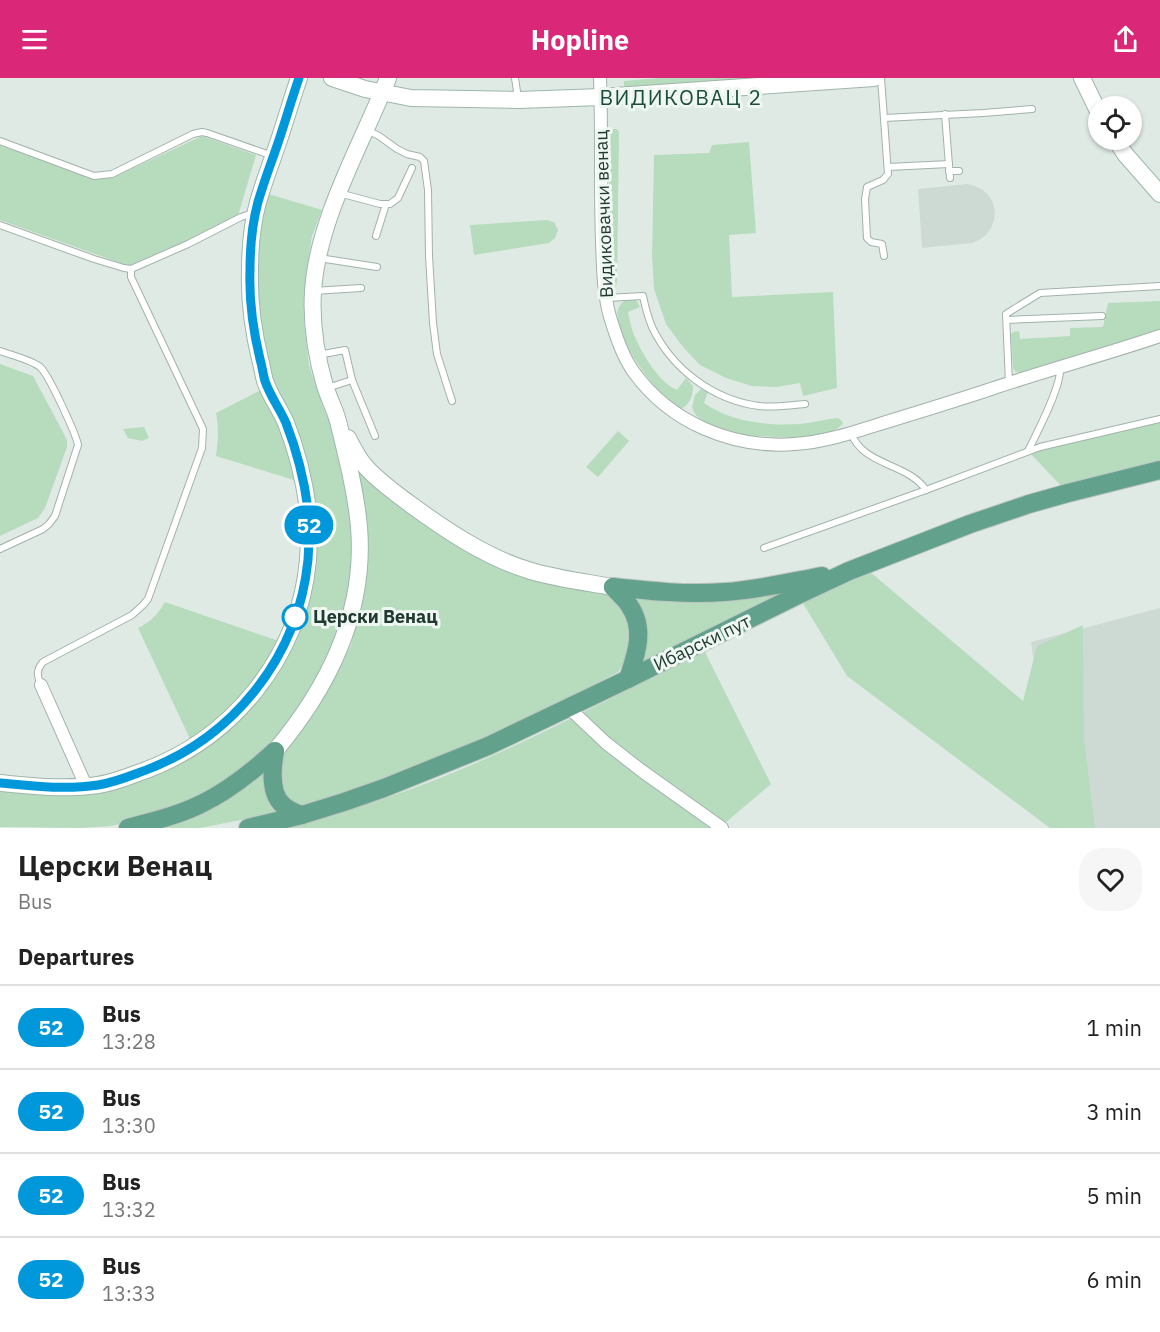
<!DOCTYPE html>
<meta charset="utf-8">
<style>
body{margin:0;font-family:"IBM Plex Sans",sans-serif;background:#f6f6f6;color:#222;height:100vh;display:flex;flex-direction:column;font-size:22px;white-space:nowrap}
*{box-sizing:border-box;margin:0}
p{font-size:20px;color:#767676}
.icon{flex:none;width:33px;height:33px;fill:none;stroke:currentColor;stroke-width:2;stroke-linecap:round;stroke-linejoin:round}
.map{position:relative;height:750px;overflow:hidden}
.details{display:flex;flex-direction:column;background:#fff;flex:1}
.details>*{flex:none}
.badge{padding:0 12px;border-radius:20px;font-size:21px;line-height:39px}
.controls{position:absolute;left:1088px;top:18px;display:grid;gap:12px}
.controls a{display:grid;place-items:center;width:54px;height:54px;border-radius:50%;background:#fff;box-shadow:0 2px 4px #0004;font-size:30px}
.map>.badge{position:absolute;translate:-50% -50%;box-shadow:0 0 0 3px #fff}
h2{padding:0 18px;font-size:22px;line-height:54px}
.round{display:grid;place-items:center;flex:none;width:63px;height:63px;border-radius:24px;background:#f6f6f6}
.head{display:flex;align-items:center;justify-content:space-between;height:102px;padding:0 18px}
h1{font-size:28px;font-weight:800;line-height:45px}
ul{padding:0;list-style:none}
li{display:flex;align-items:center;gap:18px;height:84px;padding:0 18px;border-top:2px solid #e0e0e0}
li div{flex:1}
li b{display:block;font-size:22px}
li em{font-style:normal}
li .badge{min-width:66px;font-weight:700;text-align:center}
header{display:flex;justify-content:space-between;align-items:center;height:78px;padding:0 18px;background:#db2777;color:#fff;font-size:27px;font-weight:800}
.map>svg:first-child{display:block}
.built{fill:#cddad3}
.green{fill:#b7dcbd}
.lines{fill:none;stroke-linecap:round;stroke-linejoin:round}
.lane-casing{stroke:#a2b2ab;stroke-width:8}
.street-casing{stroke:#a2b2ab;stroke-width:14}
.secondary-casing{stroke:#9eb6ab;stroke-width:18}
.primary-casing{stroke:#bcc4c1;stroke-width:20}
.lane{stroke:#fff;stroke-width:6}
.street{stroke:#fff;stroke-width:12}
.secondary{stroke:#fff;stroke-width:16}
.primary{stroke:#62a18b;stroke-width:18}
.line-casing{stroke:#fff;stroke-width:14}
.line{stroke:#0098da;stroke-width:9}
.stop-dot{fill:#fff;stroke:#0098da;stroke-width:3}
.labels{text-anchor:middle;stroke-width:6;stroke-linejoin:round;paint-order:stroke}
.street-label{font-size:18px;fill:#203a31;stroke:#eff7f2}
.stop-label{font-size:18px;font-weight:bold;fill:#203a31;stroke:#eff7f2;text-anchor:start}
.quarter-label{font-size:21px;letter-spacing:1.5px;fill:#1b4d3c;stroke:#eff7f2}
</style>
<header><svg class="icon" aria-label="menu" viewBox="0 0 24 24"><path d="M4 6h16M4 12h16M4 18h16"/></svg>Hopline<svg class="icon" aria-label="share" viewBox="0 0 24 24"><path d="M12 15V3M7 8l5-5 5 5M5 13v7h14v-7"/></svg></header>
<div class="map">
<svg width="1160" height="750" viewBox="0 0 1160 750">
<rect width="100%" height="100%" fill="#dfeae4"/>
<g class="built">
<path d="M967,106L975,108L983,112L989,118L993,125L995,134L994,142L991,150L986,157L979,162L972,165L922,170L918,111Z"/>
<path d="M1160,530V750H1058L1031,564Z"/>
</g>
<g class="green">
<path d="M658,0H748L744,4L627,10L624,9V3Z"/>
<path d="M613,51H617L619,54L617,204L616,208L612,210L610,209L608,205L607,54Z"/>
<path d="M202,58L256,77L237,141L130,187H126L0,142V63L94,98L112,100Z"/>
<path d="M749,64L756,155L729,157L732,219L833,214L837,310L803,318L800,305L777,309L752,308L726,300L700,287L683,269L666,246L654,211L652,177L654,77L709,75L712,67Z"/>
<path d="M265,115L322,132L312,158L306,196L304,245L309,287L322,326L335,357L347,409L354,478L350,522L322,600L259,681L215,712L166,735L111,748L81,750L0,749V711L147,700L263,610L313,466L267,288L256,214V177Z"/>
<path d="M547,142L554,144L558,152L555,160L549,165L474,177L470,147Z"/>
<path d="M632,220L636,222L640,229L628,234C630,242 631,250 634,257C641,274 660,306 677,312L686,300L693,308C693,319 689,328 679,332L672,329C649,301 622,273 617,235C619,227 623,221 632,220Z"/>
<path d="M1160,223V252L1020,295L1016,294L1013,290L1011,256L1013,254L1019,253L1020,261L1070,258V250L1103,249L1108,225Z"/>
<path d="M0,286L33,298L65,358L67,363V369L45,430L38,440L0,458Z"/>
<path d="M701,311L708,314L704,325C731,344 768,348 800,346C813,345 826,341 838,340L840,341L843,345C830,364 783,360 762,358C755,358 746,358 739,356C727,353 704,346 696,337C694,335 693,332 692,329L695,317Z"/>
<path d="M261,312L267,317L296,395L297,403L216,378C218,364 219,350 216,335Z"/>
<path d="M1160,343V392L1068,415L1028,373Z"/>
<path d="M144,349L149,360L142,363L128,360L123,351Z"/>
<path d="M618,353L629,363L598,399L586,389Z"/>
<path d="M353,384L464,465L603,513L621,525L632,545V572L618,594L539,635L460,671L333,721L300,728L289,724L280,712V678L328,611L351,567L356,544Z"/>
<path d="M863,488L1023,623L1037,568L1083,547L1084,661L1095,750H1050L847,598L798,517Z"/>
<path d="M793,510L639,587L643,560L618,511L689,524Z"/>
<path d="M165,524L279,563L237,626L191,663L138,550C151,544 158,536 165,524Z"/>
<path d="M704,572L771,706L719,750H275C428,720 567,643 704,572Z"/>
<path d="M262,689L273,716L277,735L200,750H143Z"/>
</g>
<g class="lines">
<defs>
<g id="lane">
<path d="M515,0L518,20"/>
<path d="M881,0L888,96L883,102L867,109L865,121L867,160L871,164L882,166L884,178"/>
<path d="M945,36L950,100"/>
<path d="M884,40L983,35L1032,31"/>
<path d="M367,52L379,58L397,71L407,76L420,79L424,83L428,112L429,178L433,245L437,276L452,323"/>
<path d="M0,63L94,98L112,96L193,56L202,54L207,55L273,78"/>
<path d="M888,89L949,86"/>
<path d="M949,93H959"/>
<path d="M339,115L380,126H390L398,120L412,90"/>
<path d="M0,147L94,181L124,190L131,191L188,166L241,139L247,137H255"/>
<path d="M376,158L386,126"/>
<path d="M319,180L377,189"/>
<path d="M313,213L361,210"/>
<path d="M606,220L643,218C645,228 648,239 652,249C672,291 713,322 759,328C774,330 790,327 805,326"/>
<path d="M1007,242L1102,238"/>
<path d="M0,273C11,277 32,282 40,289C48,295 76,356 78,367L55,438L49,446L43,451L0,471"/>
<path d="M318,277L345,272L352,302L375,358"/>
<path d="M1009,305L1006,236L1040,215L1160,208"/>
<path d="M327,310L352,302"/>
<path d="M851,355C863,388 908,385 926,412"/>
<path d="M1028,373C1037,355 1062,307 1060,290"/>
<path d="M764,470L926,412L1040,369L1160,341"/>
<path d="M41,607C37,598 36,592 43,584L132,537L143,527L148,521L202,370L203,351L131,199V191"/>
</g>
<g id="street">
<path d="M600,0C602,54 600,109 602,163C603,189 603,214 610,239C616,258 622,277 633,293C670,345 733,371 795,366C825,364 855,354 883,345C919,334 955,323 991,311C1047,292 1104,277 1160,258"/>
<path d="M41,607L86,708"/>
<path d="M569,630L606,665L642,693L722,750"/>
</g>
<g id="secondary">
<path d="M332,0L365,11L411,20L519,22L601,19L874,0"/>
<path d="M1082,0L1098,33"/>
<path d="M1116,62L1125,76L1160,116"/>
<path d="M348,360C353,370 358,380 365,388C378,403 394,414 410,426C447,453 487,480 531,493C558,501 585,504 613,509"/>
<path d="M275,673C328,610 366,534 359,449C356,415 347,380 339,347C336,333 329,321 325,308C316,277 311,246 313,214C317,142 362,66 388,0"/>
<path d="M0,705C32,708 65,712 98,707C111,705 125,700 138,695C231,663 299,581 308,482C309,465 310,447 308,431C304,401 297,373 286,345C280,331 270,318 265,303C263,296 262,288 260,281C253,252 249,222 250,193C250,170 252,146 258,124C264,103 272,83 279,62C286,41 292,20 299,0"/>
</g>
<g id="primary">
<path d="M613,509C650,513 687,517 725,514C758,512 790,504 822,498"/>
<path d="M613,509C618,515 625,520 629,527C646,551 636,577 628,601"/>
<path d="M275,673C272,690 269,716 284,728C289,732 295,735 302,737"/>
<path d="M128,750C153,743 180,737 203,725C230,712 253,693 275,673"/>
<path d="M248,750L302,737L344,724L384,710L488,668L628,601L798,517L849,493L970,446L1029,426L1068,415L1160,392"/>
</g>
</defs>
<use href="#lane" class="lane-casing"/>
<use href="#street" class="street-casing"/>
<use href="#secondary" class="secondary-casing"/>
<use href="#primary" class="primary-casing"/>
<use href="#lane" class="lane"/>
<use href="#street" class="street"/>
<use href="#secondary" class="secondary"/>
<use href="#primary" class="primary"/>
</g>
<g class="lines">
<defs>
<path id="line" d="M0,705C32,708 65,712 98,707C111,705 125,700 138,695C231,663 298,581 308,482C309,465 310,447 308,431C304,401 297,373 286,345C280,331 270,318 265,303C263,296 262,288 260,281C253,252 249,222 250,193C250,170 252,146 258,124C264,103 272,83 279,62C286,41 292,20 299,0"/>
</defs>
<use href="#line" class="line-casing"/>
<use href="#line" class="line"/>
</g>
<circle class="stop-dot" cx="295" cy="539" r="12"/>
<g class="labels">
<g class="street-label">
<text transform="translate(604 136) rotate(-92)" y="6">Видиковачки венац</text>
<text transform="translate(702 565) rotate(-26)" y="6">Ибарски пут</text>
</g>
<g class="stop-label">
<text x="313" y="545">Церски Венац</text>
</g>
<g class="quarter-label">
<text x="681" y="27">ВИДИКОВАЦ 2</text>
</g>
</g>
</svg>
<div class="controls">
<a><svg class="icon" aria-label="locate" viewBox="0 0 24 24"><circle cx="12" cy="12" r="6"/><path d="M12 2v4M12 18v4M2 12h4M18 12h4"/></svg></a>
</div>
<b class="badge" style="left:309px;top:447px;background:#0098da;color:#fff">52</b>
</div>
<section class="details">
<div class="head"><div><h1>Церски Венац</h1><p>Bus</p></div><a class="round"><svg class="icon" aria-label="heart" viewBox="0 0 24 24"><path d="M12 20l-8-8c-3-5 5-10 8-4 3-6 11-1 8 4z"/></svg></a></div>
<h2>Departures</h2>
<ul>
<li><span class="badge" style="background:#0098da;color:#fff">52</span><div><b>Bus</b><p>13:28</p></div><em>1 min</em></li>
<li><span class="badge" style="background:#0098da;color:#fff">52</span><div><b>Bus</b><p>13:30</p></div><em>3 min</em></li>
<li><span class="badge" style="background:#0098da;color:#fff">52</span><div><b>Bus</b><p>13:32</p></div><em>5 min</em></li>
<li><span class="badge" style="background:#0098da;color:#fff">52</span><div><b>Bus</b><p>13:33</p></div><em>6 min</em></li>
</ul>
</section>
